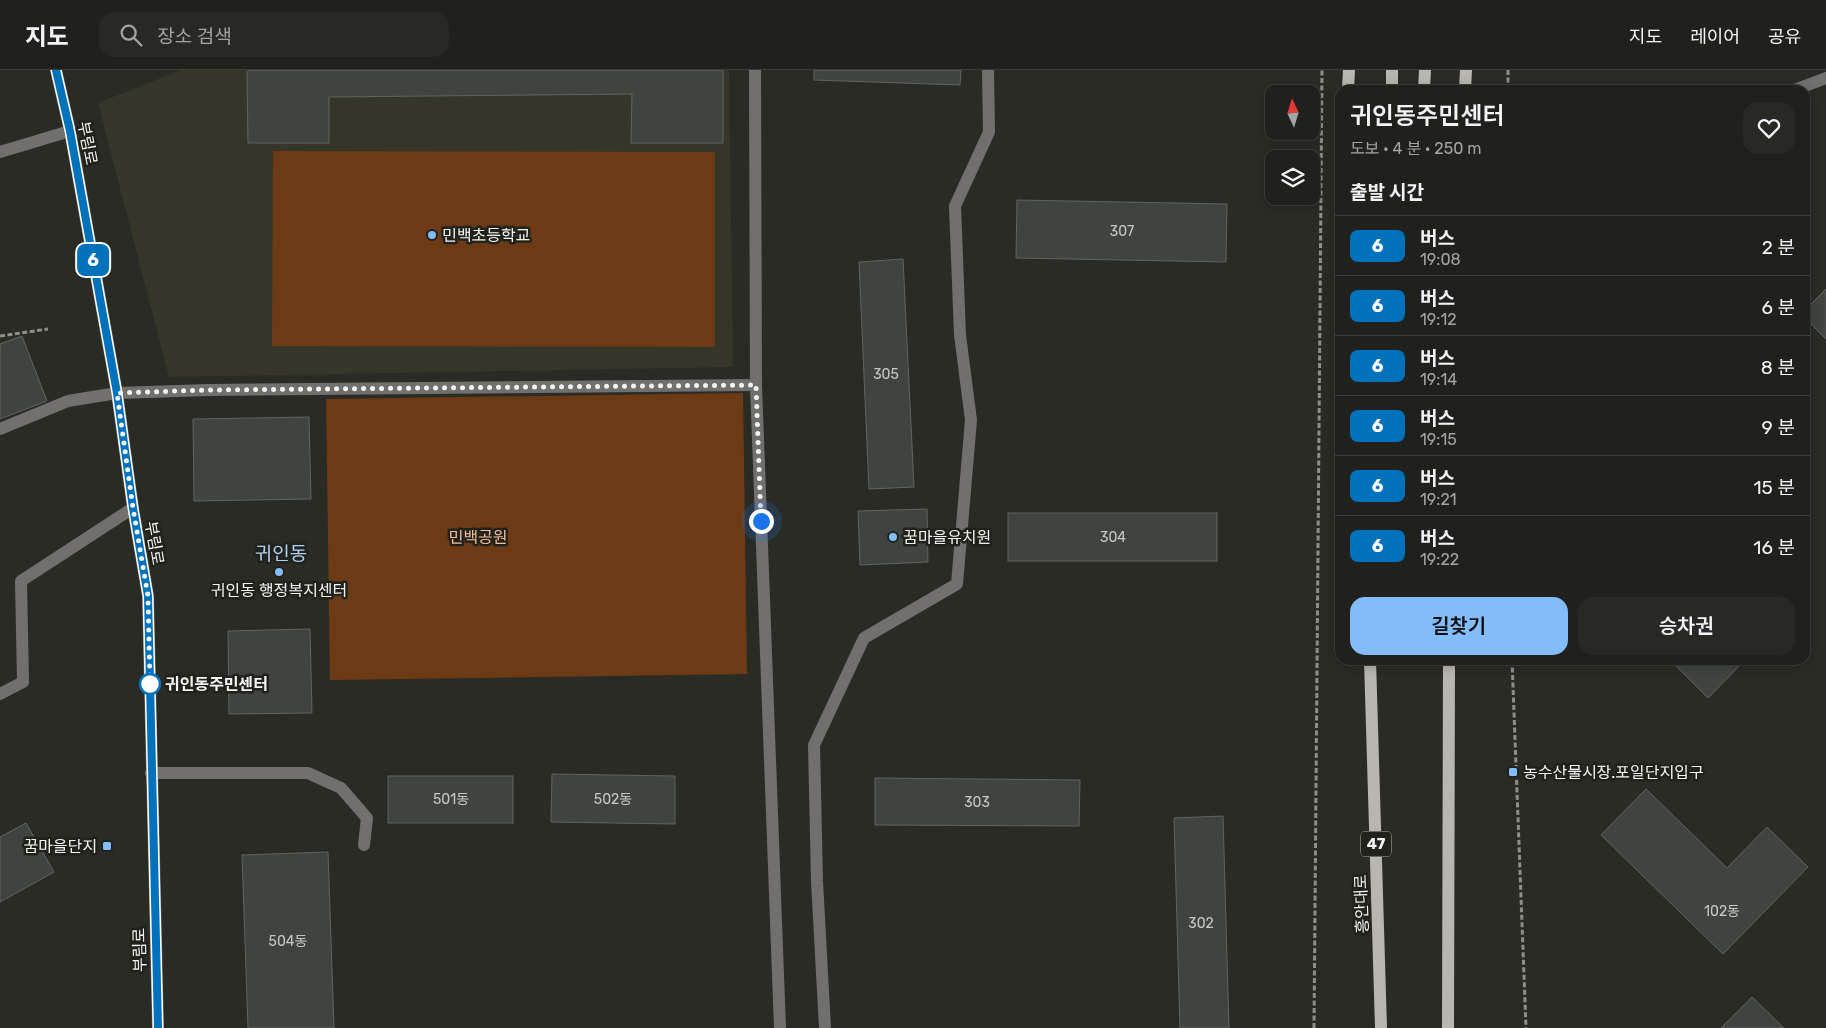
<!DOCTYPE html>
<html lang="ko">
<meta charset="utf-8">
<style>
body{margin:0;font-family:Rubik,"Noto Sans KR",sans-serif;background:#282825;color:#f1f3f6;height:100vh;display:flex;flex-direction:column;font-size:19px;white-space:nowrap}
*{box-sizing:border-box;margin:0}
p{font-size:16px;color:#a2a3a3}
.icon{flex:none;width:28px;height:28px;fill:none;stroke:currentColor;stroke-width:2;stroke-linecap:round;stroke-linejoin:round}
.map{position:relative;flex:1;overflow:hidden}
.sheet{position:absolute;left:1335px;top:15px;width:475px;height:580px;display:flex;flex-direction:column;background:#20201c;border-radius:15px;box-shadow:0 2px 12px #0003,0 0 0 1px #3d3e3b}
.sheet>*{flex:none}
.badge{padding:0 10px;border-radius:8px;font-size:18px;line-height:32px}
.needle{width:32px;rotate:356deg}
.buttons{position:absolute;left:1265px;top:15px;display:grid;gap:10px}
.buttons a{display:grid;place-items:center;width:55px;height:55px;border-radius:10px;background:#20201c;box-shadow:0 2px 12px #0003,0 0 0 1px #3d3e3b;font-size:25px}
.you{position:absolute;width:25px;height:25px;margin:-12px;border:4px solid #fff;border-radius:50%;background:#1a73e8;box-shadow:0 0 0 8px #1a73e833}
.map>.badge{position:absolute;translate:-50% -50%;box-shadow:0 0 0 2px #fff}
h2{padding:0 15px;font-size:19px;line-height:45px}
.round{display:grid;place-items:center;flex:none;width:52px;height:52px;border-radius:15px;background:#282825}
.headline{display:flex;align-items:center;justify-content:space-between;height:85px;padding:0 15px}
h1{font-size:24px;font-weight:600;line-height:38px}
.primary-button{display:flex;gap:10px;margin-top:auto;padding:10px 15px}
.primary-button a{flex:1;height:58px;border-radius:15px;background:#82bcfa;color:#111;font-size:20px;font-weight:600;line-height:58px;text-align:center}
.primary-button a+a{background:#282825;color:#f1f3f6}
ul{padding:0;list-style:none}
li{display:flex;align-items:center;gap:15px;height:60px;padding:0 15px;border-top:1px solid #3d3e3b}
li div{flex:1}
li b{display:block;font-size:19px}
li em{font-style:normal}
li .badge{min-width:55px;font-weight:700;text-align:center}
header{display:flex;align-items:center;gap:30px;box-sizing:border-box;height:70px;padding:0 25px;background:#20201c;border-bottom:1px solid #3d3e3b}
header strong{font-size:24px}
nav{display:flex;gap:28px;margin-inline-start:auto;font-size:18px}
.search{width:350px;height:45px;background:#282825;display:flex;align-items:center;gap:12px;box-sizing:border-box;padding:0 18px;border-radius:15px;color:#a2a3a3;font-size:19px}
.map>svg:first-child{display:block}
.built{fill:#353629}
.green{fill:#6c3b15}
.building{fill:#40443f;stroke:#60655f}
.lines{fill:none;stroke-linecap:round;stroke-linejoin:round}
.path{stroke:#8f8f8a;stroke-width:3;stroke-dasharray:5 2.5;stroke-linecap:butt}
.service{stroke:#72706d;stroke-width:12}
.pedestrian{stroke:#72706d;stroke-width:12}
.minor{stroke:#72706d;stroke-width:12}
.tertiary{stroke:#72706d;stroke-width:12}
.primary{stroke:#b9b6b0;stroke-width:12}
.line-casing{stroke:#fff;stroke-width:11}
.line{stroke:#0072bc;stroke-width:8}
.walk{stroke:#f3f3ef;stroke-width:5;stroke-dasharray:0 9}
.poi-dot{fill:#82bcfa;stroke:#21221c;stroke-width:2}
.stop-dot{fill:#fff;stroke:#0072bc;stroke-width:2.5}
.labels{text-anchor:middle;stroke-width:5;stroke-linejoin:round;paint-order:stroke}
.number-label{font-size:14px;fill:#c6c7c3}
.shield{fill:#21221c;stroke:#b4b4b0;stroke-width:1}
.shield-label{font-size:15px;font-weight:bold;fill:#f3f3ef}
.street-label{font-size:16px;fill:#f3f3ef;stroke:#21221c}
.poi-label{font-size:16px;fill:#f3f3ef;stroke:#21221c;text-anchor:start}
.park-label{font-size:16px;fill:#f4bb95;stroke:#21221c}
.stop-label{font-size:16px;font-weight:bold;fill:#f3f3ef;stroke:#21221c;text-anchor:start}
.quarter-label{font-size:19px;fill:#b0d0f3;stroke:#21221c}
</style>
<header>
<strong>지도</strong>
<div class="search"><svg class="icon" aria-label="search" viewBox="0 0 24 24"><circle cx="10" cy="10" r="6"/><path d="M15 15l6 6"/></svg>장소 검색</div>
<nav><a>지도</a><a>레이어</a><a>공유</a></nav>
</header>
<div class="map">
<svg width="1826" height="958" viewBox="0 0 1826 958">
<rect width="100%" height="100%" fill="#2b2b25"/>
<path class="built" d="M181,0H729L733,297L169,307L98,33Z"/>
<g class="green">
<path d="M273,81L715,82V277L272,276Z"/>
<path d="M743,323L747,604L330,610L326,329Z"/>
</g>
<g class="building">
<path d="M250,0H723V73H631L632,24L329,27V73H248L247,2Z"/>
<path d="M814,0H961L960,15L814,10Z"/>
<path d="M1017,130L1227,134L1226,192L1016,188Z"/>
<path d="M903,189L914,417L869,419L859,192Z"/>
<path d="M1826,219V269L1805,248V240Z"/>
<path d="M22,266L47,331L0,349V274Z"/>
<path d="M309,347L311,429L194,431L193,349Z"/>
<path d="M927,439L928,492L860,495L858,441Z"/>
<rect x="1008" y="443" width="209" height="48"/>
<path d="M310,559L312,643L229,644L228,561Z"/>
<path d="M1670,590H1745L1708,628Z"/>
<path d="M552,704L675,706V754L551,752Z"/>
<rect x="388" y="706" width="125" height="47"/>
<path d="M875,708L1080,710L1079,756L875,755Z"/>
<path d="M1646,719L1727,798L1767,757L1808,797L1723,884L1601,765Z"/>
<path d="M1223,746L1229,958H1180L1174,748Z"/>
<path d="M26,753L54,802L0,832V767Z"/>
<path d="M328,782L334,958H248L242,785Z"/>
<path d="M1752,927L1784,958H1721Z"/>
</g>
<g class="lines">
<g class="path">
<path d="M1508,20V0"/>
<path d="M0,266L48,259"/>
<path d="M1512,590L1526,958"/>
<path d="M1314,958L1322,0"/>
</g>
<g class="service">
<path d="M0,82L70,61"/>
<path d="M0,624L23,612L21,511L133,438"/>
<path d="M151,703H308L341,718L367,748L364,775"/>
<path d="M825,958L817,811L814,675L864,568L957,514L971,350L960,265L955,136L989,62L988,0"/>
</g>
<g class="pedestrian">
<path d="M755,0L756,315L780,958"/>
<path d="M0,359L68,331L117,323L208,320L756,315"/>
</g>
<path class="minor" d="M1794,20L1826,8"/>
<path class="tertiary" d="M56,0L70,61L117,323L133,438L148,526L158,958"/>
<g class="primary">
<path d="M1348,20L1349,0"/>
<path d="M1392,20V0"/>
<path d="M1424,20L1425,0"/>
<path d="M1465,20L1466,0"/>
<path d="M1370,590L1381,958"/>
<path d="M1448,958L1449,590"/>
</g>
</g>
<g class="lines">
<defs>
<path id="line" d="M56,0L70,61L117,323L133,438L148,526L158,958"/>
</defs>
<use href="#line" class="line-casing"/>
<use href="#line" class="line"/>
<path class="walk" d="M150,614L148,526L133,438L117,323L208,320L756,315L761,451"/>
</g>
<g class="poi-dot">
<circle cx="432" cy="165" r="5"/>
<circle cx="893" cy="467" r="5"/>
<circle cx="279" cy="502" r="5"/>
<rect x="1508" y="697" width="10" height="10" rx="2.5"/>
<rect x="102" y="771" width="10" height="10" rx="2.5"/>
</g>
<circle class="stop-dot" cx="150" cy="614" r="10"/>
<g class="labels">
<g class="number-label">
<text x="1122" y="166">307</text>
<text x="886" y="309">305</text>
<text x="1113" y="472">304</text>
<text x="451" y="734">501동</text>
<text x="613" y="734">502동</text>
<text x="977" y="737">303</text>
<text x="1722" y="846">102동</text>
<text x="1201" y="858">302</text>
<text x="288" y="876">504동</text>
</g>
<rect class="shield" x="1361" y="761.5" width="30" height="25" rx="4"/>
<g class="shield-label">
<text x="1376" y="779">47</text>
</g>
<g class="street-label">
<text transform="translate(88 73) rotate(79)" y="6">부림로</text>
<text transform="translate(155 473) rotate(80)" y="6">부림로</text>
<text transform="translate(1361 834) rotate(-92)" y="6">흥안대로</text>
<text transform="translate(139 880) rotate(-91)" y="6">부림로</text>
</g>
<g class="poi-label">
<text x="442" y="171">민백초등학교</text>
<text x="903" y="473">꿈마을유치원</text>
<text x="279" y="526" text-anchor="middle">귀인동 행정복지센터</text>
<text x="1523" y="708">농수산물시장.포일단지입구</text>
<text x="97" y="782" text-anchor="end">꿈마을단지</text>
</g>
<g class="park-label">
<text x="478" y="473">민백공원</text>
</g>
<g class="stop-label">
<text x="165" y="620">귀인동주민센터</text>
</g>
<g class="quarter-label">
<text x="281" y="490">귀인동</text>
</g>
</g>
</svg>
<div class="buttons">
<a><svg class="needle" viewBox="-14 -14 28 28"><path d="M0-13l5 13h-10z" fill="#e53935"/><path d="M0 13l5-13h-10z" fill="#a2a3a3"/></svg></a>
<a><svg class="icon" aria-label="layers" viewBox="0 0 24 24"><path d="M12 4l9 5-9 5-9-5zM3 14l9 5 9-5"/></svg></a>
</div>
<div class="you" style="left:761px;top:451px"></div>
<b class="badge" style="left:93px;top:190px;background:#0072bc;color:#fff">6</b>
<section class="sheet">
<div class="headline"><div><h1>귀인동주민센터</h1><p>도보 · 4 분 · 250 m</p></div><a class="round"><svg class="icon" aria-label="heart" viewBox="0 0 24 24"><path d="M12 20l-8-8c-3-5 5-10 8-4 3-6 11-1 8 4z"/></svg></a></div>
<h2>출발 시간</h2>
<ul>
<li><span class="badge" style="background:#0072bc;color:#fff">6</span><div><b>버스</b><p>19:08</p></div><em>2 분</em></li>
<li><span class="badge" style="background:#0072bc;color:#fff">6</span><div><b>버스</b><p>19:12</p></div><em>6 분</em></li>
<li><span class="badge" style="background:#0072bc;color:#fff">6</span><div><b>버스</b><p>19:14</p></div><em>8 분</em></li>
<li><span class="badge" style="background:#0072bc;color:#fff">6</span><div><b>버스</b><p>19:15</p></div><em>9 분</em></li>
<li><span class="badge" style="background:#0072bc;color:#fff">6</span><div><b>버스</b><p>19:21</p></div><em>15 분</em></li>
<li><span class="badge" style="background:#0072bc;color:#fff">6</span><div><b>버스</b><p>19:22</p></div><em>16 분</em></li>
</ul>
<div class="primary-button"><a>길찾기</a><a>승차권</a></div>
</section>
</div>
